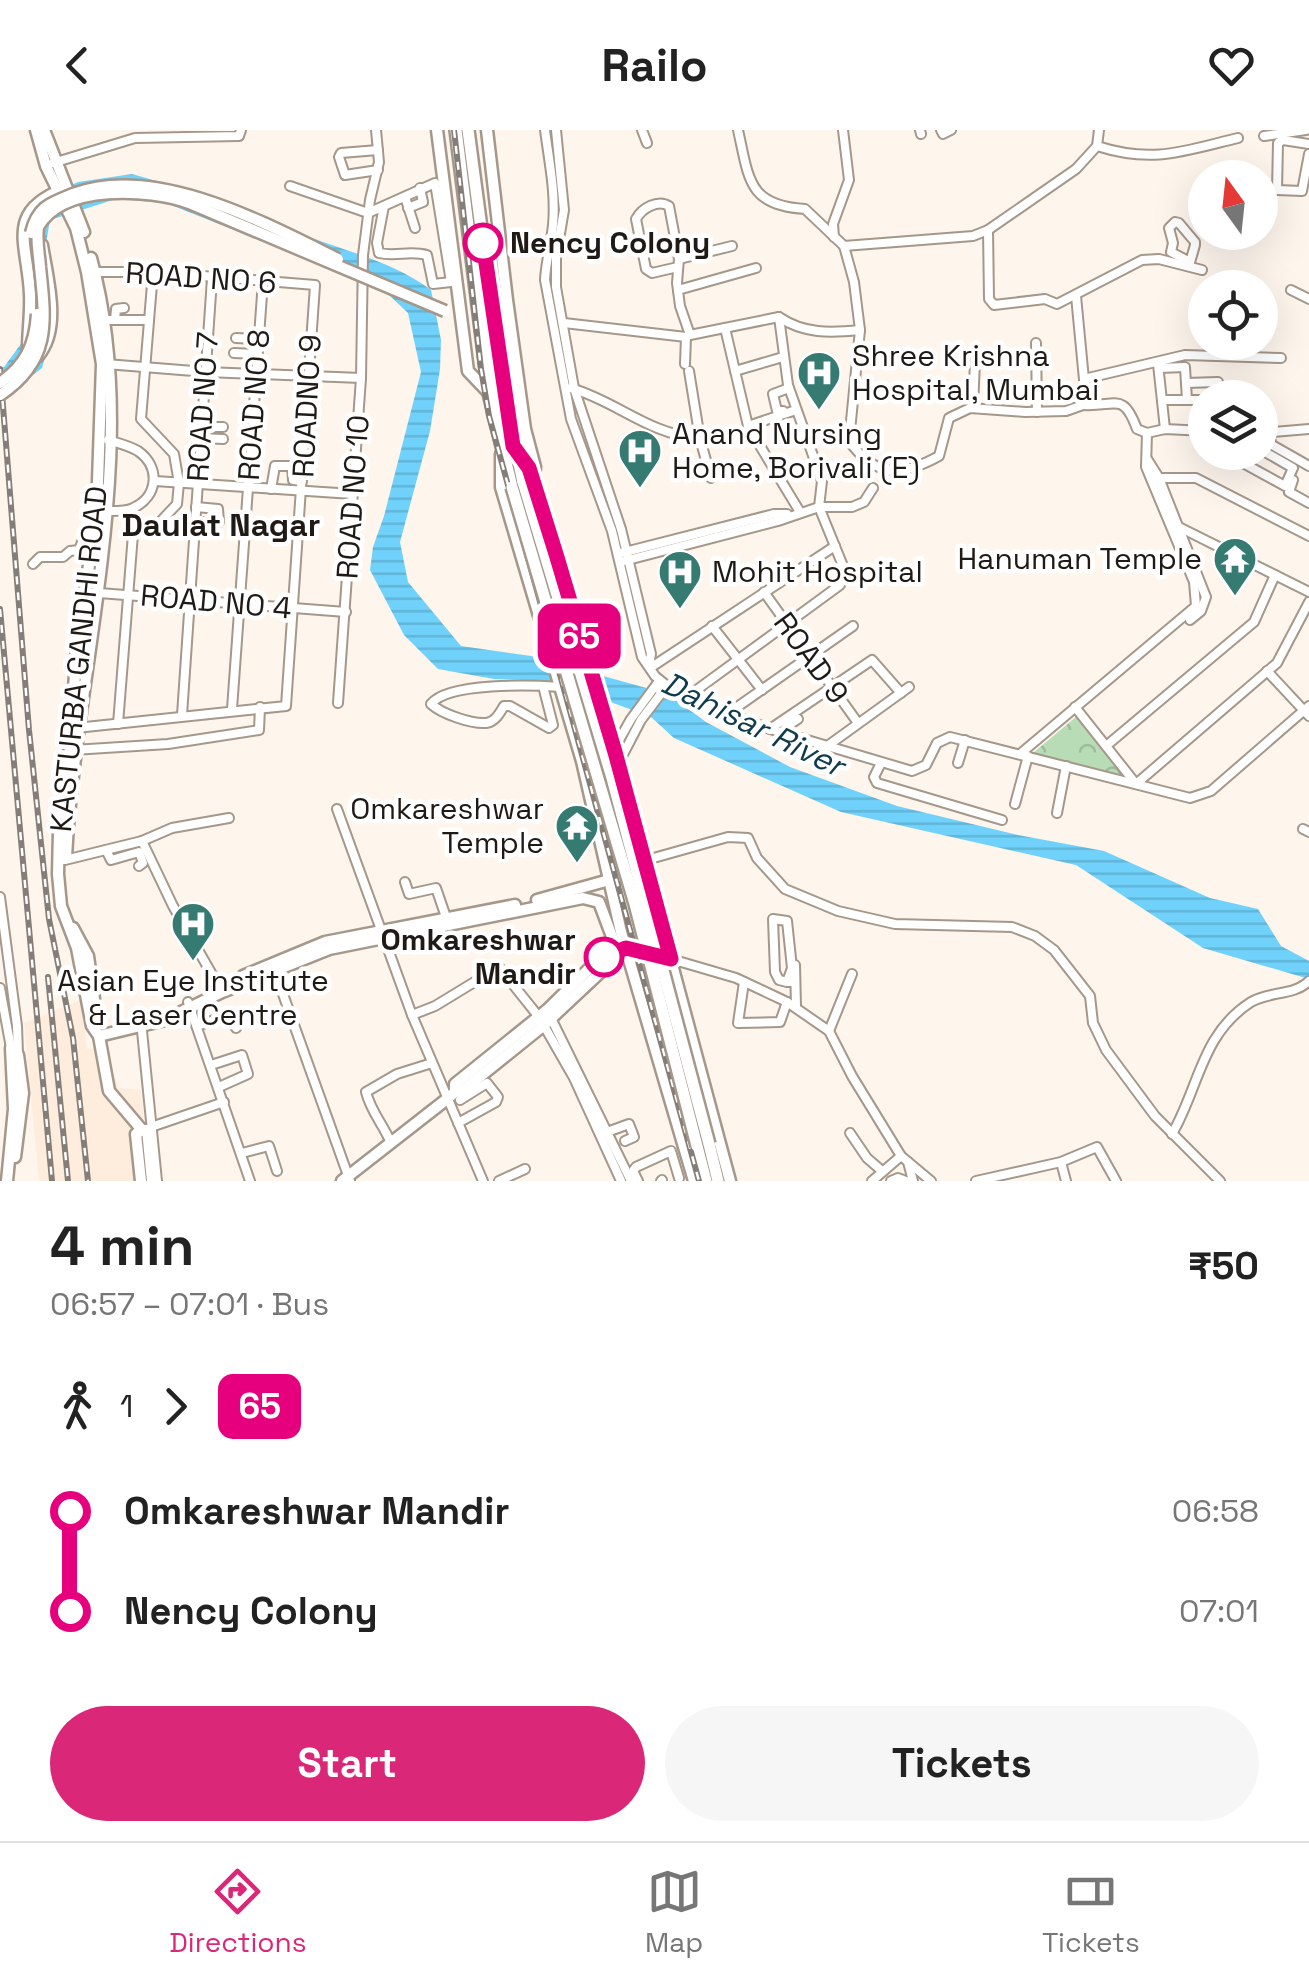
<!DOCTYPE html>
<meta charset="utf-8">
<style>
body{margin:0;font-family:"Space Grotesk",sans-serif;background:#f6f6f6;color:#222;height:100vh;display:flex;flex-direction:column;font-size:38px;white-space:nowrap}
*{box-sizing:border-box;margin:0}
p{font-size:32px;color:#767676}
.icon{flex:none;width:55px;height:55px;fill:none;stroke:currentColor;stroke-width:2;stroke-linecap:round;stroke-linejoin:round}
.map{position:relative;height:1051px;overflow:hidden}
.details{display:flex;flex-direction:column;background:#fff;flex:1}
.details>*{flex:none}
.badge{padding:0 20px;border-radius:15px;font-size:35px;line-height:65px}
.needle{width:65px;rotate:345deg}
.fabs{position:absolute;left:1188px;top:30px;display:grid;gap:20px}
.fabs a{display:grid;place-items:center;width:90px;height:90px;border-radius:50%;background:#fff;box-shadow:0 10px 40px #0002;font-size:50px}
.map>.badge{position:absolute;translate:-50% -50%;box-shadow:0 0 0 5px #fff}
.legs{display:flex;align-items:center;gap:15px;height:110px;padding:0 50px;font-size:32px}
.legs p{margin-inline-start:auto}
.overview{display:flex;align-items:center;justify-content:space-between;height:170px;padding:0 50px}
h1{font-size:55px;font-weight:600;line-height:75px}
.action{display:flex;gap:20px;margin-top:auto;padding:20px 50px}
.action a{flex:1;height:115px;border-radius:60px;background:#db2777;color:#fff;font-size:40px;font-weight:600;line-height:115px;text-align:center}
.action a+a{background:#f6f6f6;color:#222}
ul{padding:0 50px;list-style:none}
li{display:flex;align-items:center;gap:35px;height:100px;font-size:38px}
li i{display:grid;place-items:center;width:15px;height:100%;margin:0 12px;background:currentColor}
li i::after{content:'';width:25px;height:25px;margin:-12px;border:8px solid;border-radius:50%;background:#fff}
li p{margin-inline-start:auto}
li:first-child i{background:linear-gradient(#0000 50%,currentColor 0)}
li:last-child i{background:linear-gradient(currentColor 50%,#0000 0)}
header{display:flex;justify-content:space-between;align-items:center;height:130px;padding:0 50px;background:#fff;font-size:45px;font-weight:600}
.menu{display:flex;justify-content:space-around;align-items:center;height:140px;border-top:2px solid #e0e0e0;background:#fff;font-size:28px;color:#767676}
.menu a{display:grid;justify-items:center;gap:5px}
.menu .active{color:#db2777}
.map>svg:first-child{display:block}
.built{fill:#feeddd}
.park{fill:url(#park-crowns)}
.water{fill:url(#water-rules)}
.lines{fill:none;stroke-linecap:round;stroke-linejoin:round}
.minor-casing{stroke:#a5978a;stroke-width:12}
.major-casing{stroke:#a5978a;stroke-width:15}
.highway-casing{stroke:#a5978a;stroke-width:16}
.minor{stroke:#fff;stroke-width:8}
.major{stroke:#fff;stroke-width:10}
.highway{stroke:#fff;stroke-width:11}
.rail-casing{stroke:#857e78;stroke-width:6}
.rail{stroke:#fff;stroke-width:2.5;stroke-dasharray:8;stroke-linecap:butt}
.major-bridge-casing{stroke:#a5978a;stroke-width:15;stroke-linecap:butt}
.highway-bridge-casing{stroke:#a5978a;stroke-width:16;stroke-linecap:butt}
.major-bridge{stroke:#fff;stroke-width:10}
.highway-bridge{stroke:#fff;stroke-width:11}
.line-1-casing{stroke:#fff;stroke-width:22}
.line-1{stroke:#e6007e;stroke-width:15}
.stop-1-dot{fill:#fff;stroke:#e6007e;stroke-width:5}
.labels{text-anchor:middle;stroke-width:9;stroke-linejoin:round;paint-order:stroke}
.stop-label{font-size:30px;font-weight:bold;fill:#1f1a15;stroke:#fff;text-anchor:start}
.street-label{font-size:30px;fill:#1f1a15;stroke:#fff}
.poi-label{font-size:30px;fill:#1f1a15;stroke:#fff;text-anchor:start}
.neighbourhood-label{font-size:32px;font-weight:bold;fill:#1f1a15;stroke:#fff}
.water-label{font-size:32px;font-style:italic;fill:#0f3b4d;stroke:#fff}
</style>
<header><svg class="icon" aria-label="back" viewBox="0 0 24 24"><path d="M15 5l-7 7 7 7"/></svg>Railo<svg class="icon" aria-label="heart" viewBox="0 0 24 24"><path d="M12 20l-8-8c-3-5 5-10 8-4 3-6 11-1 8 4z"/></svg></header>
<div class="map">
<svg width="1309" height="1051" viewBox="0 0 1309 1051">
<defs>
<pattern id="park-crowns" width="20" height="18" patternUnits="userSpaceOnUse" patternTransform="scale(2.5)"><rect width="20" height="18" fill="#b7dcb6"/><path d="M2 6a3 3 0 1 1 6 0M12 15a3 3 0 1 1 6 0" fill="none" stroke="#9dbc9c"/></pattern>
<pattern id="water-rules" width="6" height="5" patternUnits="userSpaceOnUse" patternTransform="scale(2.5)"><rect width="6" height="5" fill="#70d2fb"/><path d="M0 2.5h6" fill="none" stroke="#61b4d6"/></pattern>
</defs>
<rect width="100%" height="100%" fill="#fef5ed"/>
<path class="built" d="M81,870L87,919L105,918L119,958L141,960L149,1051H39L24,893Z"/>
<path class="park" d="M1077,586L1125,646L1033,623Z"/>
<path class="water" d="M132,44C193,60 250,85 309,107C350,122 395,133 431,160L441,210L440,239L430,301L400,412L408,452L461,516L531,526L668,564L706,592L790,637L897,676L1018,705L1104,721L1210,768L1258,779L1281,816L1309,831V849L1203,818L1076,735L841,682L674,608L651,587L554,551L494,549L438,539L404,505L370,440L373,417L384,386L421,242L408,183L389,165L360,150L166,73L116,69L50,90L46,113L53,148L52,201L42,238L8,264L0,265V237H4L23,211L25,145L19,101L29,73L78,52Z"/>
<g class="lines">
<defs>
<g id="minor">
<path d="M545,0C549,31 556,63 553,95C551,114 546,131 545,150L571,289L612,401L642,527L655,546L672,560L770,599L912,641L926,635L937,613L950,607L1190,668L1211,661L1309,576"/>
<path d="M556,0L564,80L556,127V157L574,258L621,399L651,524L649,535"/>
<path d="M642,0L647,13"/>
<path d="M738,0C749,49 748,76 805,79L844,116L973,106L988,100L1076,39L1097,16L1099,0"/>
<path d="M920,0L921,4"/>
<path d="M941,0L943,4L951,0"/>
<path d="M1264,6L1306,0"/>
<path d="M1309,14L1283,10L1278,13L1277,60L1302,61L1309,24"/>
<path d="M1097,16C1153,34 1184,21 1238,8"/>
<path d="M53,33L135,8L239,6L241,0"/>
<path d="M378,40L345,45L339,27L341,23L378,20"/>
<path d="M290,56L368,83L435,53L451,152L433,154L427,125C409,120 397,127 379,123L377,113L384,76"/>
<path d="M405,67L415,98"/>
<path d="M408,78L423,72L420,58"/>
<path d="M988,100L989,169L994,175L1045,169L1057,174L1142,130L1159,129L1202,140"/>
<path d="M834,107L833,94L849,50L843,0"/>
<path d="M844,116L854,152L860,200L849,311C876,348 901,347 939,326L949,288L970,278L1025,282L1066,281L1083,275L1085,260L1076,166"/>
<path d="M679,129L732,116"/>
<path d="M1189,136L1195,115V112L1179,93L1175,92L1169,98L1173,113L1171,122L1190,132"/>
<path d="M678,137L652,143L646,139L636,89C642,78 658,69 669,76L679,129L677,153L680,176L690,205L779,187C804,204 830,203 860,200"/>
<path d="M678,160L756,138"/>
<path d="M1291,160L1309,169"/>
<path d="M779,187L788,255L822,351L819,377"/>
<path d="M102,190H149"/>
<path d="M115,190L116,179L124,178"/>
<path d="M564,193L686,207L685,234"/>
<path d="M725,198L748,296L800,382"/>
<path d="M236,208L258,209"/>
<path d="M1036,213L1037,282"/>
<path d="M234,223L257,224"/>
<path d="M106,234L206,242L361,248"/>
<path d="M1158,234L1165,299"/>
<path d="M1159,238L1185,237L1187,270H1162"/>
<path d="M689,241L700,309L711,348"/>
<path d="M735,241L783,227"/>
<path d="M1084,249L1185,225L1281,228"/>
<path d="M1186,253L1218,252"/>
<path d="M571,258C618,272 646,303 700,309"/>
<path d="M1187,270H1205"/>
<path d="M1083,275C1116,277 1123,261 1137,299L1147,303"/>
<path d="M973,278L975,231"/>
<path d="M783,281H777L773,264L789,258"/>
<path d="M748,296L796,280"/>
<path d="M202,297H223"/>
<path d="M1260,303L1309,299"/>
<path d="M1268,303L1272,315L1309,336"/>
<path d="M201,308L223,309"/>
<path d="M1230,322L1232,327L1285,356L1293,338L1260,319"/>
<path d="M1147,329L1159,348L1206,467L1201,481L1190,490"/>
<path d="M1157,348H1196L1309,406"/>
<path d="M1293,350L1289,362L1309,373"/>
<path d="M155,351L353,364"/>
<path d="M271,359L275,336H292L293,350L302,351"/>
<path d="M102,381C111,381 125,382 133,378C158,367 161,337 138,321C130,316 118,313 108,310"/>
<path d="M195,392H219L218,379L196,377"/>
<path d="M1179,397L1309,462"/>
<path d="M621,423L774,384H787"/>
<path d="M624,431L778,391L819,377H852L864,372L873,358"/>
<path d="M33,434L40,427H63L70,421L79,420L86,402L95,403"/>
<path d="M86,462L346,482"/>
<path d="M764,462L858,593"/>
<path d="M712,496L762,560"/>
<path d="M650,538L835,416"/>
<path d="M1267,541L1309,586"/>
<path d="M543,556L553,595L549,598L510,576H504C500,583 495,592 486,593C471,594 442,584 431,574C448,552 532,555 561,557"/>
<path d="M687,567L840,455L843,436L819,377"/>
<path d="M338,573L361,248L363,125L370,70L379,32L376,0"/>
<path d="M1075,577L1136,654L1277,533L1309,472"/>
<path d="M232,579L263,151"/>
<path d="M730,582L853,496"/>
<path d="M182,585L212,149"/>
<path d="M118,594L133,404L160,392L177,374L179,353L174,324L141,289L153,142"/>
<path d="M76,598L286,576L315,155L153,142H92"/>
<path d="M770,599L872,530L901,563"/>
<path d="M793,603L785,601L786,597L798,589"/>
<path d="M1106,616L1254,492L1275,445"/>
<path d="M826,617L909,557"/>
<path d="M614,619L631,589L659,551"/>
<path d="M73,620L168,614L259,600L260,577"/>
<path d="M1020,624L1196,476L1194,452L1146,337L1147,303L1165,299L1205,301"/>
<path d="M881,633L874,647L877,653L1002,690"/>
<path d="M958,633L965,610"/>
<path d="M618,634L641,590L666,557"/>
<path d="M1015,674L1028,626"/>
<path d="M337,679L412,885L483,1051"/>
<path d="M1057,683L1066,636"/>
<path d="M1303,699L1309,702"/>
<path d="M142,711L172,698L229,688"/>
<path d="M106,720L111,730L139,722L143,733L139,736"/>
<path d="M65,730L142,711L173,776L222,862"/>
<path d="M646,739L650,729L728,707L748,708L757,728L785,759L838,781L895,794L1012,797L1035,806L1054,820L1090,866L1093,893L1106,920L1155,986L1220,1051"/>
<path d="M405,752L409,764L436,758L447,790"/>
<path d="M0,767L17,896L18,924"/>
<path d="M671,829L736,848L787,872L829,901L852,946L901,1026L931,1051"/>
<path d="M795,835L796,876"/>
<path d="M274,839L350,1051"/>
<path d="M744,852L738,893L780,892L787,872"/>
<path d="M787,852L779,850L775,842L773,789L787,791L792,838L787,852H795"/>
<path d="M0,858L11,918"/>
<path d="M188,872L250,1051"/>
<path d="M549,884L631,1051"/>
<path d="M412,885L435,876L499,837L539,887L574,948L621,1051"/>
<path d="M141,891L157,1051"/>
<path d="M197,896L228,885L236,898"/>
<path d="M829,901L852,844"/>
<path d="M211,935L242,925L248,944L219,957"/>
<path d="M458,993L496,972L498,967L487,953L460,970"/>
<path d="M151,997L224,972"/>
<path d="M607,1002L629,994L634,1007L625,1011"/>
<path d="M850,1003L867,1028L882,1041"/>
<path d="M1172,1004C1199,958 1201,904 1251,872C1269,861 1294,866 1309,851"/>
<path d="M391,1013C383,994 371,982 366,962L397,944L432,933"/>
<path d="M242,1023L269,1016L277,1041"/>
<path d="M908,1032L913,1051"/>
<path d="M1061,1032L1066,1051"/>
<path d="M499,1051L525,1039"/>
<path d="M638,1051L633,1041L636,1037L671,1021L679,1048"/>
<path d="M661,1051L662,1050"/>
<path d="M872,1051L901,1026"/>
<path d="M891,1051L898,1048L906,1051"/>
<path d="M976,1051L1061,1032L1097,1017L1116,1051"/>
</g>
<g id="major">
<path d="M36,0L46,36L76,98L87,142L102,234L97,381L77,516L69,629L59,701L58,744L61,776L77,818L92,896L99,906L109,961L142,1000"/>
<path d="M44,0L84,102"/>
<path d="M437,0L468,241L489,263"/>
<path d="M487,0L507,170L525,299L535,337L534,347"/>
<path d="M28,219C28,201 31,182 30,164C28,114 4,82 64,59"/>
<path d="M38,226C62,198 47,148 42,115"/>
<path d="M516,319L529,338L615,622L730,1051"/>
<path d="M501,324V357L582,631L621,802L694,1051"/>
<path d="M66,727C76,532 144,321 91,128"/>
<path d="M537,770L631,744"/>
<path d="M73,798L88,826L97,891"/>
<path d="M243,846L325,812L515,775"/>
<path d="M99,906L165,890L222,862L329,819L583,768L599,772L617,820"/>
<path d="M455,962L462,961L544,895L608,835L611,826"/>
<path d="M142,1000H147L152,1051"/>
<path d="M15,1027L23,963L18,925"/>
<path d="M7,1051L14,979L11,918"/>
<path d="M141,1051L136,1004L142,1000"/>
<path d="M342,1051L447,969L455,962V954L547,880L601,827L626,818L651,823"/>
</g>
<g id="highway">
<path d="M456,0L489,263L512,357"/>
<path d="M468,0L502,256L523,352"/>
<path d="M709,1014L718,1051"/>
<path d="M697,1016L706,1051"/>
</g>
</defs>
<use href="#minor" class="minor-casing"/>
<use href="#major" class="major-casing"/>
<use href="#highway" class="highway-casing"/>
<use href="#minor" class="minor"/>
<use href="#major" class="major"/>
<use href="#highway" class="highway"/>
<defs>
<g id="rail">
<path d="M454,0L481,239L489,286L699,1051"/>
<path d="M0,239L29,600L49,789L73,908L88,1051"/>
<path d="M0,479L52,1051"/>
<path d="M48,847L68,1051"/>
</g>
</defs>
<use href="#rail" class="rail-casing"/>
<use href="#rail" class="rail"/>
<defs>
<g id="major-bridge">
<path d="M31,103C37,77 50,73 73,64C155,33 265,93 338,129"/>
<path d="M0,253C25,235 35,216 37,184"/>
<path d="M0,265C51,231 46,193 40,137C39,123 36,111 38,97C63,53 149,59 189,73L445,181"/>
</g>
<g id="highway-bridge">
<path d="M523,352L612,648L709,1014"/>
<path d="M512,357L635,774L697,1016"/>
</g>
</defs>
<use href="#major-bridge" class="major-bridge-casing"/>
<use href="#highway-bridge" class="highway-bridge-casing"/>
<use href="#major-bridge" class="major-bridge"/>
<use href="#highway-bridge" class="highway-bridge"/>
</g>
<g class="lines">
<defs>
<path id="line-1" d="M483,113L513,316L529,338L556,424L615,622L671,829L626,818L604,827"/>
</defs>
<use href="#line-1" class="line-1-casing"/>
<use href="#line-1" class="line-1"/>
</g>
<defs>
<symbol id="hospital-pin" viewBox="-11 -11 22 30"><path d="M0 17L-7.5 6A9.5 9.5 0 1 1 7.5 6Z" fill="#357b72" stroke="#fff"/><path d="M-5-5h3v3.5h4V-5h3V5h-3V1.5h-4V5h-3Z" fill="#fff"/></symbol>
<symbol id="temple-pin" viewBox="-11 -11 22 30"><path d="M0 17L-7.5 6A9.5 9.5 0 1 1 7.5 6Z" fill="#357b72" stroke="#fff"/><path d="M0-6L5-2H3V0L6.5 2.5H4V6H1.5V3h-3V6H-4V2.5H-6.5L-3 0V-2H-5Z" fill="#fff"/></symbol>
</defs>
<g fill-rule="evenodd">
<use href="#hospital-pin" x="794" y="218" width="50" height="68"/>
<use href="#hospital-pin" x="615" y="296" width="50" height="68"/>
<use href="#temple-pin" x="1210" y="404" width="50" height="68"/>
<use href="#hospital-pin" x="655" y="417" width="50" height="68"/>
<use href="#temple-pin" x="552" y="671" width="50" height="68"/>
<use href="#hospital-pin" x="168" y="769" width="50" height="68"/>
</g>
<g class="stop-1-dot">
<circle cx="483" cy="113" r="18"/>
<circle cx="604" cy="827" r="18"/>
</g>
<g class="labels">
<g class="stop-label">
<text x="510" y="123">Nency Colony</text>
<text x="576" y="820" text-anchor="end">Omkareshwar<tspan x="576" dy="34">Mandir</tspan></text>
</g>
<g class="street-label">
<text transform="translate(201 148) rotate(4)" y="10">ROAD NO 6</text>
<text transform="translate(254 275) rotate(-86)" y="10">ROAD NO 8</text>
<text transform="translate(307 276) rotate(-87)" y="10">ROADNO 9</text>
<text transform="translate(203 277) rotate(-86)" y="10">ROAD NO 7</text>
<text transform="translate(353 367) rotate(-86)" y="10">ROAD NO 10</text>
<text transform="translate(216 472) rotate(5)" y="10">ROAD NO 4</text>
<text transform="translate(811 528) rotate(54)" y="10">ROAD 9</text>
<text transform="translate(79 529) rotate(-84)" y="10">KASTURBA GANDHI ROAD</text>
</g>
<g class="poi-label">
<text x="852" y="236">Shree Krishna<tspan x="852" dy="34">Hospital, Mumbai</tspan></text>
<text x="672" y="314">Anand Nursing<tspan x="672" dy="34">Home, Borivali (E)</tspan></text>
<text x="1202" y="439" text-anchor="end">Hanuman Temple</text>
<text x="712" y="452">Mohit Hospital</text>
<text x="544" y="689" text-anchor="end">Omkareshwar<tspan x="544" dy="34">Temple</tspan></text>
<text x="193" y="861" text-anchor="middle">Asian Eye Institute<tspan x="193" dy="34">&amp; Laser Centre</tspan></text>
</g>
<g class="neighbourhood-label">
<text x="221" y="406">Daulat Nagar</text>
</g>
<g class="water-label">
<text transform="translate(753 594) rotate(26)" y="11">Dahisar River</text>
</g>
</g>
</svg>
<div class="fabs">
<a><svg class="needle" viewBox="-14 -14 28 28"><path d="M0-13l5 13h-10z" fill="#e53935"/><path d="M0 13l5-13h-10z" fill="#767676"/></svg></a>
<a><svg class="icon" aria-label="locate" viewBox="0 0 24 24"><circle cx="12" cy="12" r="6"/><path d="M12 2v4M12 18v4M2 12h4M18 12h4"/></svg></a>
<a><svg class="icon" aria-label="layers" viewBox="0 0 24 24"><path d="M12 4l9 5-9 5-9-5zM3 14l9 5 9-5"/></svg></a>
</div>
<b class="badge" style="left:579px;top:506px;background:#e6007e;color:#fff">65</b>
</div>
<section class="details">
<div class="overview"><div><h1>4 min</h1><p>06:57 – 07:01 · Bus</p></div><b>₹50</b></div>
<div class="legs"><svg class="icon" aria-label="walk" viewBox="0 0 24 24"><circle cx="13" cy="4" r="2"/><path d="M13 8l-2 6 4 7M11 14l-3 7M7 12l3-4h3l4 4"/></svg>1<svg class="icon" aria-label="forward" viewBox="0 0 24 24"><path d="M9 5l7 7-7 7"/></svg><b class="badge" style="background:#e6007e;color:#fff">65</b></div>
<ul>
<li><i style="color:#e6007e"></i><b>Omkareshwar Mandir</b><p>06:58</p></li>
<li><i style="color:#e6007e"></i><b>Nency Colony</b><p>07:01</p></li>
</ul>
<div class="action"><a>Start</a><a>Tickets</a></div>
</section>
<nav class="menu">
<a class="active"><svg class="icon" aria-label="directions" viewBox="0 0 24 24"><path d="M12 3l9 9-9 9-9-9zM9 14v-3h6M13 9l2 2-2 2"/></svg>Directions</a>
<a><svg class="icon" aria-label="map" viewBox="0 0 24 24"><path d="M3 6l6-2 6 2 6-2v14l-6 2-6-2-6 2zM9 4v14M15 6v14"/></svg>Map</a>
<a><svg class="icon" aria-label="tickets" viewBox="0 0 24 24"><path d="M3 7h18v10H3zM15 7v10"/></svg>Tickets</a>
</nav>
